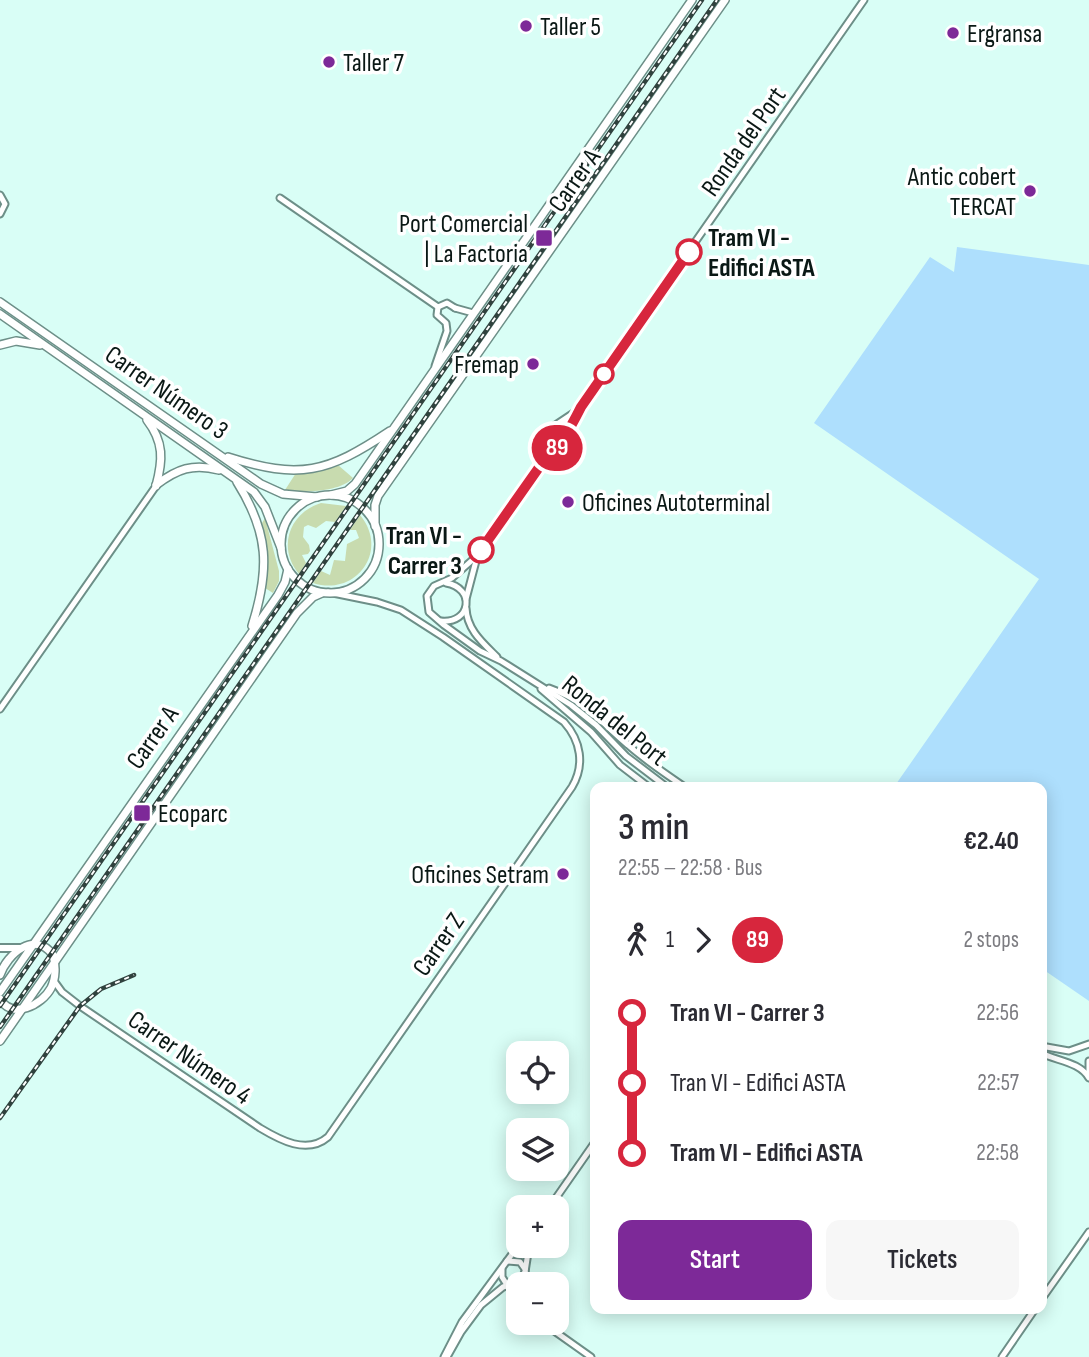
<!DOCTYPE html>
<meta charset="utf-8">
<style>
body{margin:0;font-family:"Sofia Sans Condensed",sans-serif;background:#f7f7f7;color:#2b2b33;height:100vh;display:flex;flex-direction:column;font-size:26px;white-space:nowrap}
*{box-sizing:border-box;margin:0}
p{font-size:23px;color:#7c7c81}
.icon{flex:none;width:38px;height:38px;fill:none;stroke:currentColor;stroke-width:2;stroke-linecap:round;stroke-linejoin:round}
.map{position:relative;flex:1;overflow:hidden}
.panel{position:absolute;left:590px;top:782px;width:457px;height:532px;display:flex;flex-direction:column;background:#fff;border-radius:14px;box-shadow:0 4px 18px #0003}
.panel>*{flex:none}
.badge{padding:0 14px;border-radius:23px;font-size:24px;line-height:46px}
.controls{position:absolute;left:506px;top:1041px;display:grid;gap:14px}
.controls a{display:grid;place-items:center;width:63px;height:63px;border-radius:14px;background:#fff;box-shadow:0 4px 18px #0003;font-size:35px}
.map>.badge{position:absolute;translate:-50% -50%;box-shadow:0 0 0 4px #fff}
.legs{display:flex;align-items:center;gap:10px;height:77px;padding:0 28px;font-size:23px}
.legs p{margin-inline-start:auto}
.headline{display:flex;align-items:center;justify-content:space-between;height:119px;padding:0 28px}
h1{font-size:38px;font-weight:600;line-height:52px}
.primary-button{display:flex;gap:14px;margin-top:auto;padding:14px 28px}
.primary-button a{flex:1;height:80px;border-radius:14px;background:#7d2998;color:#fff;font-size:28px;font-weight:600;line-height:80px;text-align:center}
.primary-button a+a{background:#f7f7f7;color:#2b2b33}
ul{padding:0 28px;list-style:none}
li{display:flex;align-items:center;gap:24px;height:70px;font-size:26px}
li i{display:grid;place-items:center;width:10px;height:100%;margin:0 9px;background:currentColor}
li i::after{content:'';width:18px;height:18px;margin:-9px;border:5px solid;border-radius:50%;background:#fff}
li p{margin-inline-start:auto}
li:first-child i{background:linear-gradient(#0000 50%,currentColor 0)}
li:last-child i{background:linear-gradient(currentColor 50%,#0000 0)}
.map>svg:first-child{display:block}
.green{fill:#c8dbaf}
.water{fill:#aedffd}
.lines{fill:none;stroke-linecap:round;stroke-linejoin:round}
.minor-casing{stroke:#6d8f88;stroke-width:9}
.tertiary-casing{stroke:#6d8f88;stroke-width:10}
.secondary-casing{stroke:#6d8f88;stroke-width:10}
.minor{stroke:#fff;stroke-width:5}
.tertiary{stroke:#fff;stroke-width:6}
.secondary{stroke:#fff;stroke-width:7}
.rail-casing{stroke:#30423e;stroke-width:4.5}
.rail{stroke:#fff;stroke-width:2;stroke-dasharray:5;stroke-linecap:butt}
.line-1-casing{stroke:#fff;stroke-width:16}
.line-1{stroke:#d7263d;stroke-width:10}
.poi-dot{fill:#7d2998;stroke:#fff;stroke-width:2.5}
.stop-1-dot{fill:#fff;stroke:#d7263d;stroke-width:3.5}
.labels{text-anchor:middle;stroke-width:7;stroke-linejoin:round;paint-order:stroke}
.poi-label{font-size:26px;fill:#0a1815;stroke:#fff;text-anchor:start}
.street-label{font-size:26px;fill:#0a1815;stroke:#fff}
.stop-label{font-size:26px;font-weight:bold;fill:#0a1815;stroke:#fff;text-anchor:start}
</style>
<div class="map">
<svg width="1089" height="1357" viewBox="0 0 1089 1357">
<rect width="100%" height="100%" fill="#d9fef6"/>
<g class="green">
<path d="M338,465L353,478C340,492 304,493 285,490L296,473L325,470Z"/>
<path d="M321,503L346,506L335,522L326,521L316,528L308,525L304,527L303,537L309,545L310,551L308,554L302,555L306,563L299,574C277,548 289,513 321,503Z"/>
<path d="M360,515C390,551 356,597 313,583L321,571L330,575L334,560L345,561L347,544L359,538L356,530H350Z"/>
<path d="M265,518L279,571V581L273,593L265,588L267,555L262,523Z"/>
</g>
<path class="water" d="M957,247L1089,265V1001L1041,968V788L894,787L1039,579L814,423L930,257L954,272Z"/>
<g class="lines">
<defs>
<g id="minor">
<path d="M0,195L5,204L0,214"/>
<path d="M280,198L438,307"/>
<path d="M438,307L447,303L455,308"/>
<path d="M455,308L473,313"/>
<path d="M435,366L447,331L446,323L437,315L438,307"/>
<path d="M540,466L544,435L548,430L578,410"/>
<path d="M466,599L477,557"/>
<path d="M466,608C467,630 483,643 497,657"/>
<path d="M441,621C471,624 476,588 446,583"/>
<path d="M549,688C588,702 598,720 628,745C646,761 666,774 686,788"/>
<path d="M541,689L591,732L620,765L650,788"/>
<path d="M0,709L156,486"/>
<path d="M668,788L626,756L596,725L571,705L501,661L480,651L444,625L429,612L427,596L434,586L452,578L478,555L540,466L550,457L603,374L864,0"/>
<path d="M54,981L62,992L80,1006L260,1128C280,1140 307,1155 328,1137L572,787C585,765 581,741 564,722L443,637L401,610L377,602L328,592"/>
<path d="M1041,1046L1069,1051L1089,1044"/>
<path d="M1041,1053C1057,1061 1080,1062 1089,1078"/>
<path d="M1089,1061V1074"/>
<path d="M549,1208L595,1142"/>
<path d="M507,1261L520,1262L525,1269"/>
<path d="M502,1269V1277L518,1302"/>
<path d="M526,1284L525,1272L529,1246"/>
<path d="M1041,1300L1089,1232"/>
<path d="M543,1323L591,1357"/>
<path d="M444,1357L462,1322L518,1246"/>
<path d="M447,1357L461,1332L481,1305L503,1287L519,1282L525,1272"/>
<path d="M1002,1357L1035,1309"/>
</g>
<path id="tertiary" d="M0,948H21"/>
<g id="secondary">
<path d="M0,302L261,484L283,494L317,497"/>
<path d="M0,314L254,492L265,507L281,548"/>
<path d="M0,345L16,341L40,345"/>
<path d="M147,420C164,442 163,460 156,486"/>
<path d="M228,457C300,480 327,473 390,431"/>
<path d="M237,482C269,533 270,569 252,626"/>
<path d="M156,485C177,469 193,463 219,470"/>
<path d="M331,495L347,491L355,484L692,0"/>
<circle cx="330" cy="544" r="49"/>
<path d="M375,526V505L378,496L725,0"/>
<path d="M0,975C7,954 35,930 53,955C56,965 56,978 51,988C42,1005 12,1020 0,999"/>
<path d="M0,992L278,595L285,582L288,569"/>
<path d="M0,1041L297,613L313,597L322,593"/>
</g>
</defs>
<use href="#minor" class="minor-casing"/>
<use href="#tertiary" class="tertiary-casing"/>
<use href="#secondary" class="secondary-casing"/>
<use href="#minor" class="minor"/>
<use href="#tertiary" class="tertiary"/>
<use href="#secondary" class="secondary"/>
<defs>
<g id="rail">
<path d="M0,1006L702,0"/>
<path d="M0,1027L717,0"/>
<path d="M0,1118L80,1006L101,989L134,975"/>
</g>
</defs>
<use href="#rail" class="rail-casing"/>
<use href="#rail" class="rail"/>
</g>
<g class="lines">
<defs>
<path id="line-1" d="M481,550L540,466C558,450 570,429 581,407L689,252"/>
</defs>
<use href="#line-1" class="line-1-casing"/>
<use href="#line-1" class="line-1"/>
</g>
<g class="poi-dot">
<circle cx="526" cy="26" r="7"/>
<circle cx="953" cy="33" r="7"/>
<circle cx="329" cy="62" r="7"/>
<circle cx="1030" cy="191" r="7"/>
<rect x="535" y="229" width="18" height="18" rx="3.5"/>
<circle cx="533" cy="364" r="7"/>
<circle cx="568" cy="502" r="7"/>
<rect x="133" y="804" width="18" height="18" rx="3.5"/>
<circle cx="563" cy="874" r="7"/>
</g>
<g class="stop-1-dot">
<circle cx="689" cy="252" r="12"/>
<circle cx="604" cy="374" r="9"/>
<circle cx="481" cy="550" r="12"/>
</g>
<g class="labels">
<g class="poi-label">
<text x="540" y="35">Taller 5</text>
<text x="967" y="42">Ergransa</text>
<text x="343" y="71">Taller 7</text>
<text x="1016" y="185" text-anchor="end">Antic cobert<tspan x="1016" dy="30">TERCAT</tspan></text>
<text x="528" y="232" text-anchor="end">Port Comercial<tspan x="528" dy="30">| La Factoria</tspan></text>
<text x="519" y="373" text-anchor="end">Fremap</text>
<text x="582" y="511">Oficines Autoterminal</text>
<text x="158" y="822">Ecoparc</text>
<text x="549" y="883" text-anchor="end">Oficines Setram</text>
</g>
<g class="street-label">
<text transform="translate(743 141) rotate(-55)" y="9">Ronda del Port</text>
<text transform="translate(574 180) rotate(-55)" y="9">Carrer A</text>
<text transform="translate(167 392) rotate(35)" y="9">Carrer Número 3</text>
<text transform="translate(615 720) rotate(39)" y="9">Ronda del Port</text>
<text transform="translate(152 737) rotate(-55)" y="9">Carrer A</text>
<text transform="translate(438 944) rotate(-55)" y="9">Carrer Z</text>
<text transform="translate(190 1057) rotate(35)" y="9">Carrer Número 4</text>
</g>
<g class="stop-label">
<text x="708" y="246">Tram VI -<tspan x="708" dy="30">Edifici ASTA</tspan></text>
<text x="462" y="544" text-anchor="end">Tran VI -<tspan x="462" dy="30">Carrer 3</tspan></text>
</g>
</g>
</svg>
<div class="controls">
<a><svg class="icon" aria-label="locate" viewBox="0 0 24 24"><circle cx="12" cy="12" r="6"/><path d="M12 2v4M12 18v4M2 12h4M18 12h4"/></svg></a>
<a><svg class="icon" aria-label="layers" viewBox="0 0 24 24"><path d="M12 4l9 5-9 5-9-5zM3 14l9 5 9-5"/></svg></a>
<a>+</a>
<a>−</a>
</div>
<b class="badge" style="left:557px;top:448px;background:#d7263d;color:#fff">89</b>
<section class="panel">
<div class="headline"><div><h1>3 min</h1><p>22:55 – 22:58 · Bus</p></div><b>€2.40</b></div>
<div class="legs"><svg class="icon" aria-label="walk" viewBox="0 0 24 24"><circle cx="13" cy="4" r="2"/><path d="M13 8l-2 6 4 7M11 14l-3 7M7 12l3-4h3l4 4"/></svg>1<svg class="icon" aria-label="forward" viewBox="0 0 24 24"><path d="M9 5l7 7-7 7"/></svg><b class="badge" style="background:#d7263d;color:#fff">89</b><p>2 stops</p></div>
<ul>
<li><i style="color:#d7263d"></i><b>Tran VI - Carrer 3</b><p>22:56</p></li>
<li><i style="color:#d7263d"></i><span>Tran VI - Edifici ASTA</span><p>22:57</p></li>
<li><i style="color:#d7263d"></i><b>Tram VI - Edifici ASTA</b><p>22:58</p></li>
</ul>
<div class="primary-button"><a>Start</a><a>Tickets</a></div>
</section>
</div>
